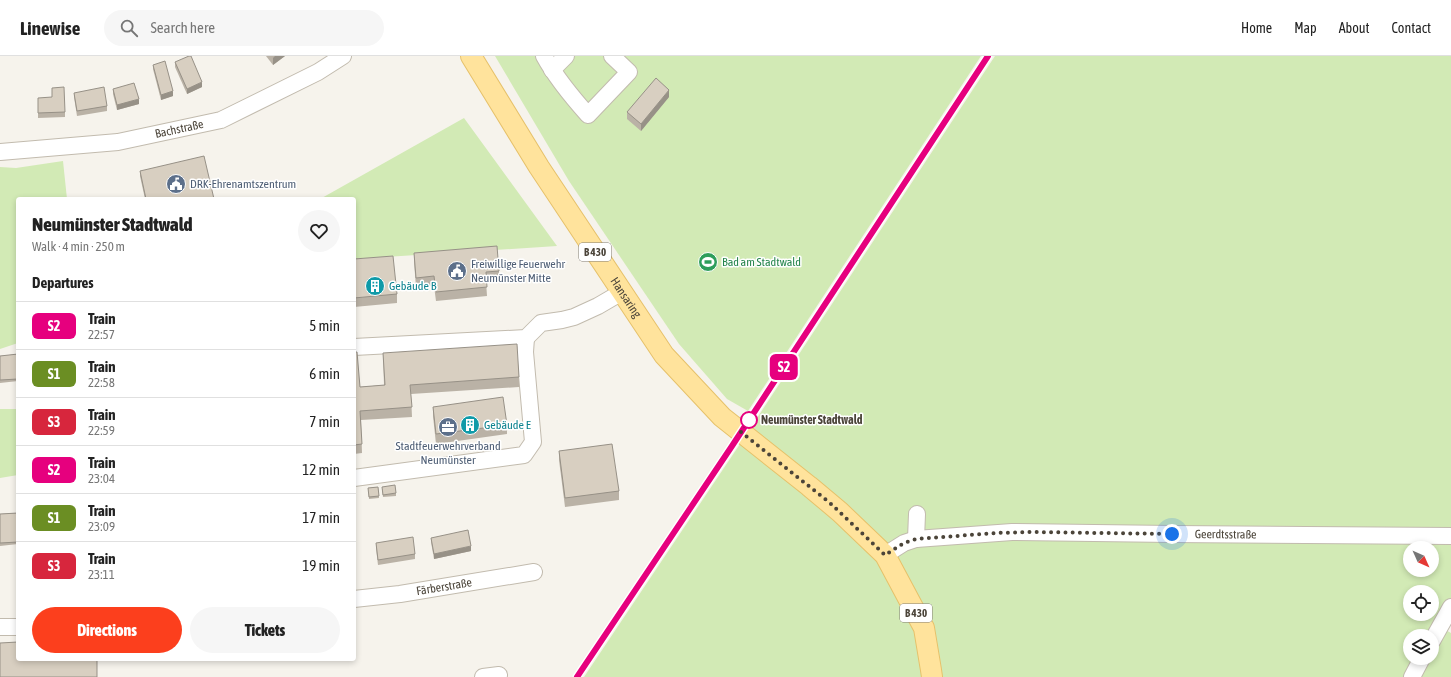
<!DOCTYPE html>
<meta charset="utf-8">
<style>
body{margin:0;font-family:"Asap Condensed",sans-serif;background:#f6f6f6;color:#222;height:100vh;display:flex;flex-direction:column;font-size:15px;white-space:nowrap}
*{box-sizing:border-box;margin:0}
p{font-size:13px;color:#767676}
.icon{flex:none;width:22px;height:22px;fill:none;stroke:currentColor;stroke-width:2;stroke-linecap:round;stroke-linejoin:round}
.map{position:relative;flex:1;overflow:hidden}
.side{position:absolute;left:16px;top:141px;width:340px;height:464px;display:flex;flex-direction:column;background:#fff;border-radius:4px;box-shadow:0 2px 6px #0003}
.side>*{flex:none}
.badge{padding:0 8px;border-radius:6px;font-size:14px;line-height:26px}
.needle{width:26px;rotate:135deg}
.fabs{position:absolute;left:1403px;top:485px;display:grid;gap:8px}
.fabs a{display:grid;place-items:center;width:36px;height:36px;border-radius:50%;background:#fff;box-shadow:0 2px 6px #0003;font-size:20px}
.you{position:absolute;width:20px;height:20px;margin:-10px;border:3px solid #fff;border-radius:50%;background:#1a73e8;box-shadow:0 0 0 6px #1a73e833}
.map>.badge{position:absolute;translate:-50% -50%;box-shadow:0 0 0 2px #fff}
h2{padding:0 16px;font-size:15px;line-height:36px}
.round{display:grid;place-items:center;flex:none;width:42px;height:42px;border-radius:21px;background:#f6f6f6}
.overview{display:flex;align-items:center;justify-content:space-between;height:68px;padding:0 16px}
h1{font-size:19px;font-weight:800;line-height:30px}
.action{display:flex;gap:8px;margin-top:auto;padding:8px 16px}
.action a{flex:1;height:46px;border-radius:24px;background:#fc3f1d;color:#fff;font-size:16px;font-weight:800;line-height:46px;text-align:center}
.action a+a{background:#f6f6f6;color:#222}
ul{padding:0;list-style:none}
li{display:flex;align-items:center;gap:12px;height:48px;padding:0 16px;border-top:1px solid #e0e0e0}
li div{flex:1}
li b{display:block;font-size:15px}
li em{font-style:normal}
li .badge{min-width:44px;font-weight:700;text-align:center}
header{display:flex;align-items:center;gap:24px;box-sizing:border-box;height:56px;padding:0 20px;background:#fff;border-bottom:1px solid #e0e0e0}
header strong{font-size:19px}
nav{display:flex;gap:22px;margin-inline-start:auto;font-size:14px}
.search{width:280px;height:36px;background:#f6f6f6;display:flex;align-items:center;gap:10px;box-sizing:border-box;padding:0 14px;border-radius:22px;color:#767676;font-size:15px}
.map>svg:first-child{display:block}
.green{fill:#d2eab5;fill-rule:evenodd}
.lines{fill:none;stroke-linecap:round;stroke-linejoin:round}
.minor-casing{stroke:#c2bbae;stroke-width:18}
.major-casing{stroke:#e6c16a;stroke-width:22}
.minor{stroke:#fff;stroke-width:16}
.major{stroke:#ffe39c;stroke-width:20}
.rail{stroke:#9a9a9a;stroke-width:3;stroke-dasharray:5 5;stroke-linecap:butt}
.wall{fill:#bab2a6}
.shaded-wall{fill:#979187}
.building{fill:#d8cfc1;stroke:#979187}
.line-casing{stroke:#fff;stroke-width:9}
.line{stroke:#e6007e;stroke-width:6}
.walk{stroke:#4b4439;stroke-width:4;stroke-dasharray:0 7.2}
.stop-dot{fill:#fff;stroke:#e6007e;stroke-width:2}
.labels{text-anchor:middle;stroke-width:3;stroke-linejoin:round;paint-order:stroke}
.shield{fill:#fff;stroke:#817c74;stroke-width:1}
.shield-label{font-size:11px;font-weight:bold;fill:#4b4439}
.street-label{font-size:12px;fill:#4b4439;stroke:#fff}
.service-label{font-size:12px;fill:#4e5e75;stroke:#fff;text-anchor:start}
.leisure-label{font-size:12px;fill:#27864d;stroke:#fff;text-anchor:start}
.culture-label{font-size:12px;fill:#0d838f;stroke:#fff;text-anchor:start}
.stop-label{font-size:12px;font-weight:bold;fill:#4b4439;stroke:#fff;text-anchor:start}
</style>
<header>
<strong>Linewise</strong>
<div class="search"><svg class="icon" aria-label="search" viewBox="0 0 24 24"><circle cx="10" cy="10" r="6"/><path d="M15 15l6 6"/></svg>Search here</div>
<nav><a>Home</a><a>Map</a><a>About</a><a>Contact</a></nav>
</header>
<div class="map">
<svg width="1451" height="621" viewBox="0 0 1451 621">
<rect width="100%" height="100%" fill="#f6f3ec"/>
<g class="green">
<path d="M495,0H981L748,355L727,343L679,288L569,125Z"/>
<path d="M995,0H1451V551L1432,580H1410V602H1422L1412,621H584L738,391ZM1410,492H1432V514H1410ZM1410,536H1432V558H1410Z"/>
<path d="M464,62L557,190L354,203V143H320Z"/>
<path d="M63,105L67,143H18V287L0,293V111L16,112Z"/>
<path d="M0,353H18V419L0,422Z"/>
<path d="M1442,572L1451,577V621H1414L1425,602H1432V589Z"/>
</g>
<g class="lines">
<defs>
<g id="minor">
<path d="M544,0C556,22 571,40 588,59L629,16L612,0"/>
<path d="M552,14L566,0"/>
<path id="s1" d="M0,96L118,86L221,64L318,16L343,0"/>
<path d="M354,291L526,282L541,267L562,264L574,261L598,250L622,236"/>
<path d="M354,422L524,399L533,386L525,296L526,282"/>
<path d="M916,483L917,458"/>
<path id="s2" d="M885,499L904,487L916,483L1012,476L1172,478L1451,480"/>
<path id="s3" d="M354,543L400,538L534,516"/>
<path d="M0,571H18"/>
<path d="M1432,585L1451,551"/>
<path d="M483,621L499,619"/>
<path d="M1412,621L1422,602"/>
</g>
<g id="major">
<path id="s4" d="M471,0L539,111L664,299L722,361L809,430L840,456L885,499L924,572L931,614L932,621"/>
</g>
</defs>
<use href="#minor" class="minor-casing"/>
<use href="#major" class="major-casing"/>
<use href="#minor" class="minor"/>
<use href="#major" class="major"/>
<path class="rail" d="M577,621L732,390L988,0"/>
</g>
<g class="wall">
<path d="M266,0H285L273,9Z"/>
<path d="M175,6L202,31L187,38L175,11Z"/>
<path d="M153,9L173,40L161,44L153,13Z"/>
<path d="M113,33L139,48L117,54L113,38Z"/>
<path d="M74,37L107,50V55L77,60L74,41Z"/>
<path d="M669,41L641,75L627,63V56Z"/>
<path d="M38,42L65,56V61L38,62Z"/>
<path d="M140,115L214,143H145L140,120Z"/>
<path d="M414,197L499,215V224L486,225L487,240L436,245L434,230L416,231L414,206Z"/>
<path d="M354,203L397,238V247L354,251Z"/>
<path d="M354,296L360,331L384,329L383,297L519,321V331L411,338L412,361L361,364L362,397L354,398Z"/>
<path d="M18,298V325L0,327V300Z"/>
<path d="M433,351L507,369V378L436,388L433,360Z"/>
<path d="M559,395L619,435V444L565,451L559,404Z"/>
<path d="M378,431L379,442L369,443L368,432Z"/>
<path d="M382,433L396,437V440L383,441Z"/>
<path d="M18,457V488L0,490V458Z"/>
<path d="M431,482L471,495L434,503L431,486Z"/>
<path d="M376,487L415,498V503L378,509L376,492Z"/>
</g>
<g class="shaded-wall">
<path d="M275,0H285L273,9V2Z"/>
<path d="M202,26V31L187,38V33Z"/>
<path d="M669,34V41L641,75V68Z"/>
<path d="M173,35V40L161,44V39Z"/>
<path d="M139,43V48L117,54V49Z"/>
<path d="M471,490V495L434,503V498Z"/>
</g>
<g class="building">
<path d="M189,0H191L202,26L187,33L175,6Z"/>
<path d="M165,5L173,35L161,39L153,9Z"/>
<path d="M656,22L669,34L641,68L627,56Z"/>
<path d="M134,27L139,43L117,49L113,33Z"/>
<path d="M64,31L65,56L38,57V42L52,41V32Z"/>
<path d="M104,31L107,50L77,55L74,37Z"/>
<path d="M204,100L214,143H146L140,115Z"/>
<path d="M497,190L499,215L486,216L487,231L436,236L434,220L416,222L414,197Z"/>
<path d="M393,200L397,238L354,242V203Z"/>
<path d="M517,288L519,321L410,329L412,351L360,355L362,388L354,389V296H357L360,331L385,329L383,297Z"/>
<path d="M18,298V323L0,324V300Z"/>
<path d="M503,341L507,369L436,378L433,351Z"/>
<path d="M612,388L619,435L565,442L559,395Z"/>
<path d="M395,429L396,437L383,439L382,431Z"/>
<path d="M378,431L379,440L369,441L368,432Z"/>
<path d="M18,457V486L0,487V458Z"/>
<path d="M468,474L471,490L434,498L431,482Z"/>
<path d="M413,481L415,498L378,504L376,487Z"/>
<path d="M18,586V603H97V621H0V587Z"/>
</g>
<g class="lines">
<defs>
<path id="line" d="M577,621L732,390L988,0"/>
</defs>
<use href="#line" class="line-casing"/>
<use href="#line" class="line"/>
<path class="walk" d="M749,364L741,376L830,447L885,499L904,487L916,483L996,477L1033,476L1172,478"/>
</g>
<defs>
<symbol id="civic-disc" viewBox="-11 -11 22 22"><circle r="9.5" fill="#5c6f8a" stroke="#fff"/><path d="M-.6-6.5H3V-4.5H.6V-3L4-1V1h2V6H-6V1h2V-1L-.6-3ZM-1.2 2.5V6h2.4V2.5Z" fill="#fff"/></symbol>
<symbol id="stadium-disc" viewBox="-11 -11 22 22"><circle r="9.5" fill="#2e9e5b" stroke="#fff"/><path d="M0-5a6.5 5 0 1 0 0 10a6.5 5 0 1 0 0-10ZM-3.5-1.8h7v3.6h-7Z" fill="#fff"/></symbol>
<symbol id="building-disc" viewBox="-11 -11 22 22"><circle r="9.5" fill="#0f9aa8" stroke="#fff"/><path d="M-4-6H4V6H1V3H-1V6H-4ZM-2.5-4.3h1.7v1.8h-1.7ZM.8-4.3h1.7v1.8H.8ZM-2.5-1h1.7V.8h-1.7ZM.8-1h1.7V.8H.8Z" fill="#fff"/></symbol>
<symbol id="office-disc" viewBox="-11 -11 22 22"><circle r="9.5" fill="#5c6f8a" stroke="#fff"/><path d="M-6-3h4V-5.5h4V-3h4V5H-6ZM-1-4.5V-3h2v-1.5ZM-6 0V1H6V0Z" fill="#fff"/></symbol>
</defs>
<g fill-rule="evenodd">
<use href="#civic-disc" x="165" y="117" width="22" height="22"/>
<use href="#stadium-disc" x="697" y="195" width="22" height="22"/>
<use href="#civic-disc" x="446" y="204" width="22" height="22"/>
<use href="#building-disc" x="364" y="219" width="22" height="22"/>
<use href="#building-disc" x="459" y="358" width="22" height="22"/>
<use href="#office-disc" x="437" y="360" width="22" height="22"/>
</g>
<circle class="stop-dot" cx="749" cy="364" r="8"/>
<g class="labels">
<g class="shield">
<rect x="579" y="187" width="32" height="18" rx="3"/>
<rect x="900" y="548" width="32" height="18" rx="3"/>
</g>
<g class="shield-label">
<text x="595" y="200">B 430</text>
<text x="916" y="561">B 430</text>
</g>
<g class="street-label">
<text dy="4" stroke="none"><textPath href="#s1" startOffset="181">Bachstraße</textPath></text>
<text dy="4" stroke="none"><textPath href="#s4" startOffset="287">Hansaring</textPath></text>
<text dy="4" stroke="none"><textPath href="#s2" startOffset="345">Geerdtsstraße</textPath></text>
<text dy="4" stroke="none"><textPath href="#s3" startOffset="91">Färberstraße</textPath></text>
</g>
<g class="service-label">
<text x="190" y="132">DRK-Ehrenamtszentrum</text>
<text x="471" y="212">Freiwillige Feuerwehr<tspan x="471" dy="14">Neumünster Mitte</tspan></text>
<text x="448" y="394" text-anchor="middle">Stadtfeuerwehrverband<tspan x="448" dy="14">Neumünster</tspan></text>
</g>
<g class="leisure-label">
<text x="722" y="210">Bad am Stadtwald</text>
</g>
<g class="culture-label">
<text x="389" y="234">Gebäude B</text>
<text x="484" y="373">Gebäude E</text>
</g>
<g class="stop-label">
<text x="761" y="368">Neumünster Stadtwald</text>
</g>
</g>
</svg>
<div class="fabs">
<a><svg class="needle" viewBox="-14 -14 28 28"><path d="M0-13l5 13h-10z" fill="#e53935"/><path d="M0 13l5-13h-10z" fill="#767676"/></svg></a>
<a><svg class="icon" aria-label="locate" viewBox="0 0 24 24"><circle cx="12" cy="12" r="6"/><path d="M12 2v4M12 18v4M2 12h4M18 12h4"/></svg></a>
<a><svg class="icon" aria-label="layers" viewBox="0 0 24 24"><path d="M12 4l9 5-9 5-9-5zM3 14l9 5 9-5"/></svg></a>
</div>
<div class="you" style="left:1172px;top:478px"></div>
<b class="badge" style="left:784px;top:311px;background:#e6007e;color:#fff">S2</b>
<section class="side">
<div class="overview"><div><h1>Neumünster Stadtwald</h1><p>Walk · 4 min · 250 m</p></div><a class="round"><svg class="icon" aria-label="heart" viewBox="0 0 24 24"><path d="M12 20l-8-8c-3-5 5-10 8-4 3-6 11-1 8 4z"/></svg></a></div>
<h2>Departures</h2>
<ul>
<li><span class="badge" style="background:#e6007e;color:#fff">S2</span><div><b>Train</b><p>22:57</p></div><em>5 min</em></li>
<li><span class="badge" style="background:#6b8e23;color:#fff">S1</span><div><b>Train</b><p>22:58</p></div><em>6 min</em></li>
<li><span class="badge" style="background:#d7263d;color:#fff">S3</span><div><b>Train</b><p>22:59</p></div><em>7 min</em></li>
<li><span class="badge" style="background:#e6007e;color:#fff">S2</span><div><b>Train</b><p>23:04</p></div><em>12 min</em></li>
<li><span class="badge" style="background:#6b8e23;color:#fff">S1</span><div><b>Train</b><p>23:09</p></div><em>17 min</em></li>
<li><span class="badge" style="background:#d7263d;color:#fff">S3</span><div><b>Train</b><p>23:11</p></div><em>19 min</em></li>
</ul>
<div class="action"><a>Directions</a><a>Tickets</a></div>
</section>
</div>
